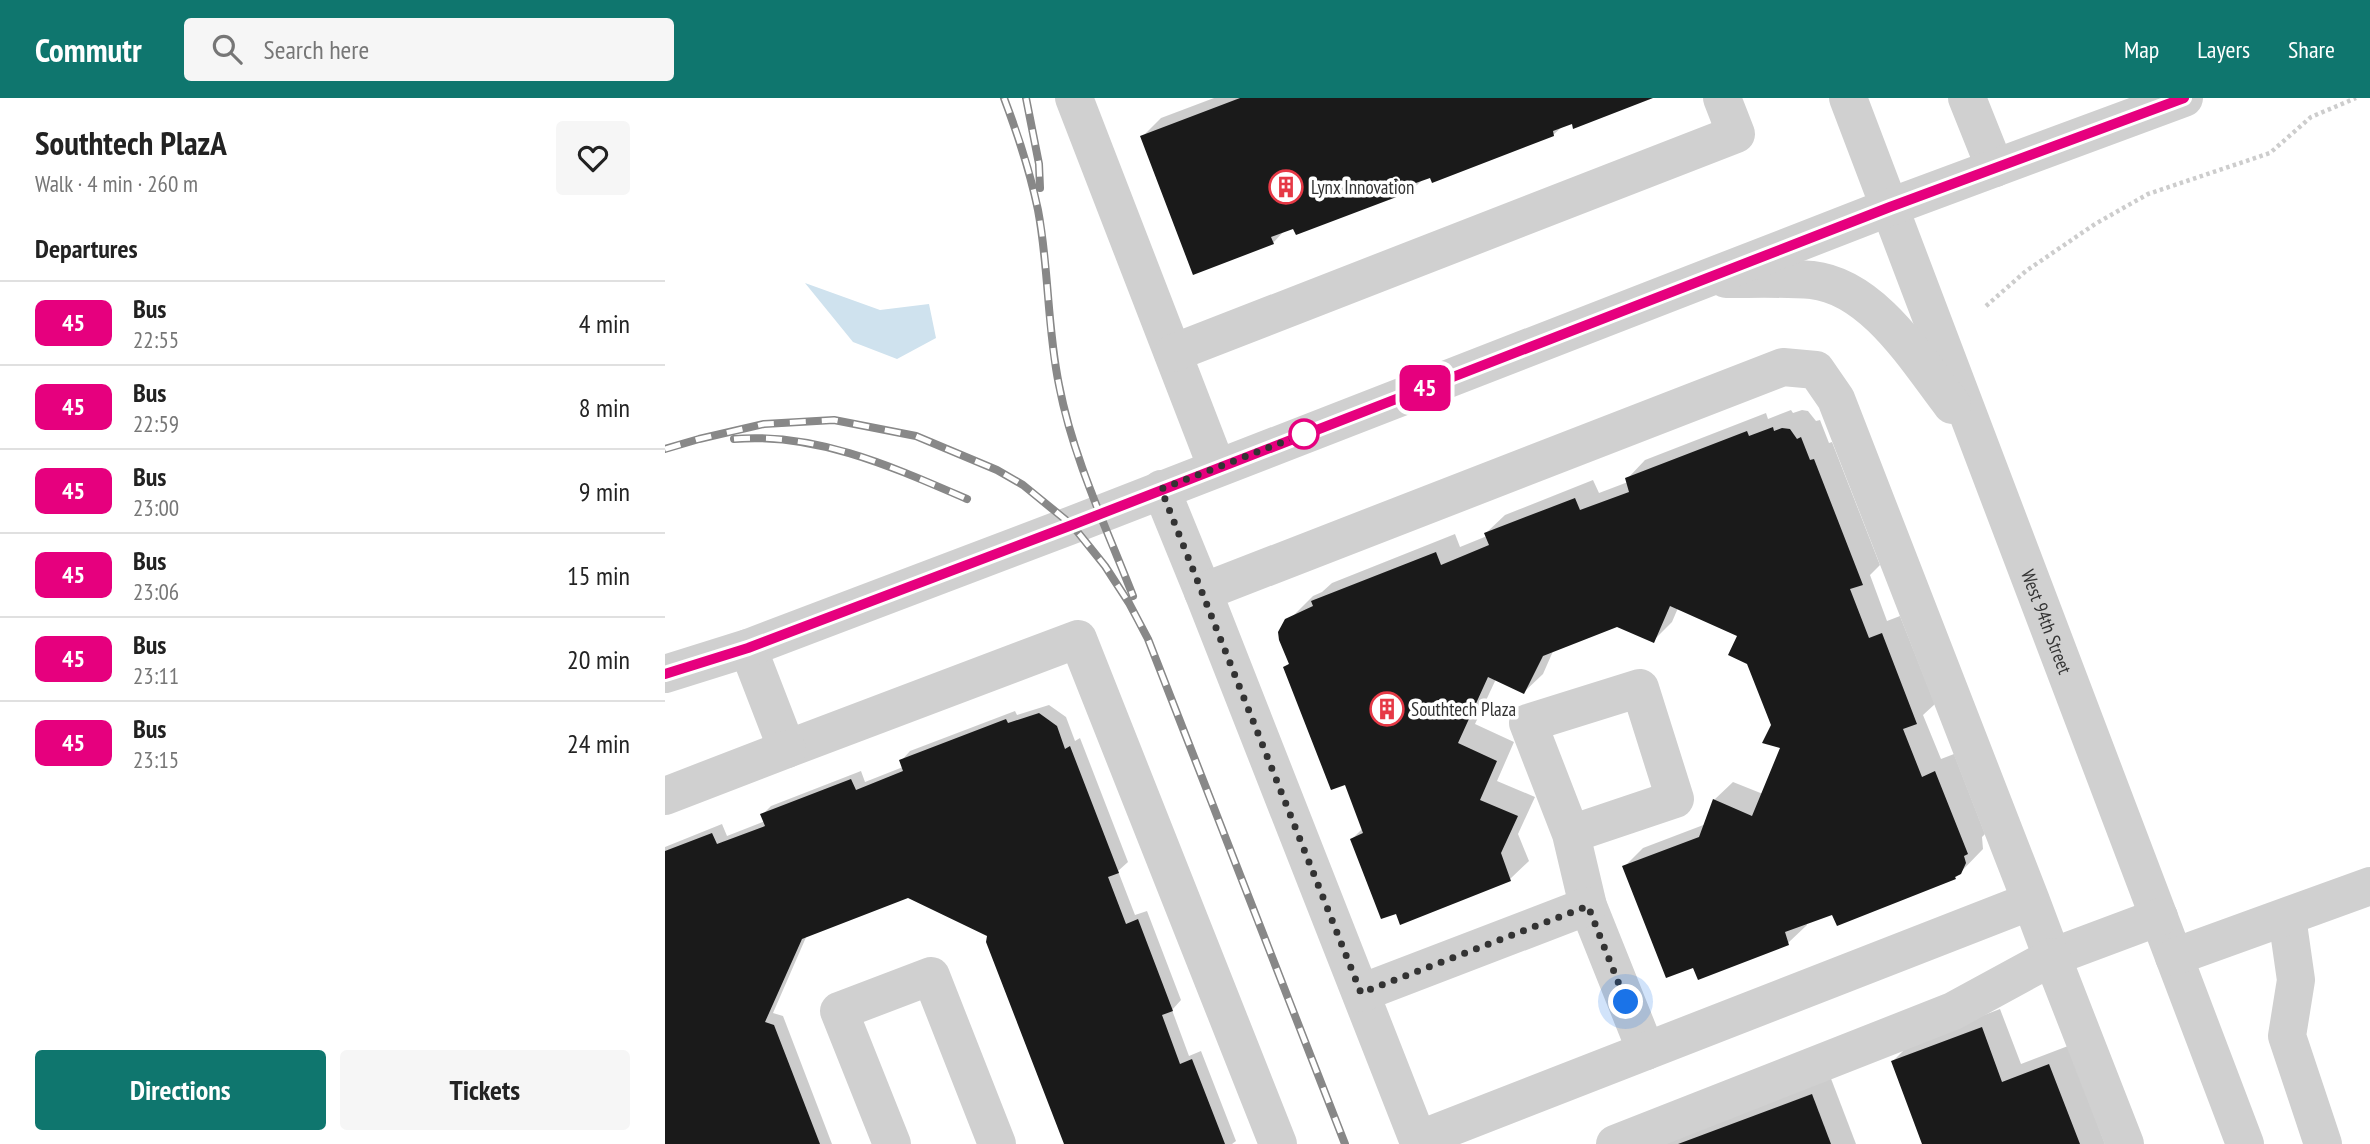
<!DOCTYPE html>
<meta charset="utf-8">
<style>
body{margin:0;font-family:"PT Sans Narrow",sans-serif;background:#f6f6f6;color:#222;height:100vh;display:flex;flex-direction:column;font-size:26px;white-space:nowrap}
*{box-sizing:border-box;margin:0}
p{font-size:23px;color:#767676}
.icon{flex:none;width:38px;height:38px;fill:none;stroke:currentColor;stroke-width:2;stroke-linecap:round;stroke-linejoin:round}
.map{position:relative;flex:1;overflow:hidden}
.details{display:flex;flex-direction:column;background:#fff;width:665px}
.details>*{flex:none}
.badge{padding:0 14px;border-radius:10px;font-size:24px;line-height:46px}
.you{position:absolute;width:35px;height:35px;margin:-18px;border:5px solid #fff;border-radius:50%;background:#1a73e8;box-shadow:0 0 0 10px #1a73e833}
.map>.badge{position:absolute;translate:-50% -50%;box-shadow:0 0 0 4px #fff}
h2{padding:0 35px;font-size:26px;line-height:63px}
.round{display:grid;place-items:center;flex:none;width:74px;height:74px;border-radius:7px;background:#f6f6f6}
.overview{display:flex;align-items:center;justify-content:space-between;height:119px;padding:0 35px}
h1{font-size:33px;font-weight:700;line-height:52px}
.button{display:flex;gap:14px;margin-top:auto;padding:14px 35px}
.button a{flex:1;height:80px;border-radius:7px;background:#0f766e;color:#fff;font-size:28px;font-weight:700;line-height:80px;text-align:center}
.button a+a{background:#f6f6f6;color:#222}
ul{padding:0;list-style:none}
li{display:flex;align-items:center;gap:21px;height:84px;padding:0 35px;border-top:2px solid #e0e0e0}
li div{flex:1}
li b{display:block;font-size:26px}
li em{font-style:normal}
li .badge{min-width:77px;font-weight:700;text-align:center}
header{display:flex;align-items:center;gap:42px;box-sizing:border-box;height:98px;padding:0 35px;background:#0f766e;color:#fff}
header strong{font-size:33px}
nav{display:flex;gap:38px;margin-inline-start:auto;font-size:24px}
.search{width:490px;height:63px;background:#f6f6f6;display:flex;align-items:center;gap:18px;box-sizing:border-box;padding:0 24px;border-radius:7px;color:#767676;font-size:26px}
main{display:flex;flex:1;min-height:0}
.map>svg:first-child{display:block}
.water{fill:#cfe2ee}
.shadow{fill:#0003}
.building{fill:#1a1a1a}
.lines{fill:none;stroke-linecap:round;stroke-linejoin:round}
.path{stroke:#cdcdcd;stroke-width:4.5;stroke-dasharray:3.5 3.5;stroke-linecap:butt}
.minor{stroke:#d0d0d0;stroke-width:38}
.rail-casing{stroke:#888;stroke-width:8}
.rail{stroke:#fff;stroke-width:5;stroke-dasharray:16;stroke-linecap:butt}
.line-casing{stroke:#fff;stroke-width:16}
.line{stroke:#e6007e;stroke-width:10}
.walk{stroke:#333;stroke-width:7;stroke-dasharray:0 12.6}
.stop-dot{fill:#fff;stroke:#e6007e;stroke-width:3.5}
.labels{text-anchor:middle;stroke-width:7;stroke-linejoin:round;paint-order:stroke}
.poi-label{font-size:19px;fill:#333;stroke:#fff;text-anchor:start}
.street-label{font-size:19px;fill:#333;stroke:#fff}
</style>
<header>
<strong>Commutr</strong>
<div class="search"><svg class="icon" aria-label="search" viewBox="0 0 24 24"><circle cx="10" cy="10" r="6"/><path d="M15 15l6 6"/></svg>Search here</div>
<nav><a>Map</a><a>Layers</a><a>Share</a></nav>
</header>
<main>
<section class="details">
<div class="overview"><div><h1>Southtech PlazA</h1><p>Walk · 4 min · 260 m</p></div><a class="round"><svg class="icon" aria-label="heart" viewBox="0 0 24 24"><path d="M12 20l-8-8c-3-5 5-10 8-4 3-6 11-1 8 4z"/></svg></a></div>
<h2>Departures</h2>
<ul>
<li><span class="badge" style="background:#e6007e;color:#fff">45</span><div><b>Bus</b><p>22:55</p></div><em>4 min</em></li>
<li><span class="badge" style="background:#e6007e;color:#fff">45</span><div><b>Bus</b><p>22:59</p></div><em>8 min</em></li>
<li><span class="badge" style="background:#e6007e;color:#fff">45</span><div><b>Bus</b><p>23:00</p></div><em>9 min</em></li>
<li><span class="badge" style="background:#e6007e;color:#fff">45</span><div><b>Bus</b><p>23:06</p></div><em>15 min</em></li>
<li><span class="badge" style="background:#e6007e;color:#fff">45</span><div><b>Bus</b><p>23:11</p></div><em>20 min</em></li>
<li><span class="badge" style="background:#e6007e;color:#fff">45</span><div><b>Bus</b><p>23:15</p></div><em>24 min</em></li>
</ul>
<div class="button"><a>Directions</a><a>Tickets</a></div>
</section>
<div class="map">
<svg width="1705" height="1046" viewBox="0 0 1705 1046">
<rect width="100%" height="100%" fill="#fff"/>
<path class="water" d="M140,185L215,212L264,206L271,240L232,261L188,244Z"/>
<g class="shadow">
<path d="M549,0H983L908,24L898,28L888,37L759,80L749,90L620,132L608,145L477,39L496,20Z"/>
<path d="M1126,312L1128,315L1137,312L1143,313L1151,323L1155,322L1164,345L1167,344L1215,467L1205,477L1222,523L1235,518L1270,606L1258,617L1276,661L1289,656L1320,736L1317,739L1318,751L1290,780L1168,814L1141,824L1142,827L1123,845L1029,868L959,769L978,750L1041,726L1049,702L1068,684L1098,696L1118,649L1074,538L1013,510L1007,524L988,543L952,527L889,551L878,576L859,594L831,581L810,626L849,644L832,683L870,699L853,736L864,763L845,781L732,814L687,741L698,730L681,684L620,569L626,564L618,528L648,498L657,494L667,485L790,436L795,449L822,438L821,435L840,417L928,382L934,395L963,384L962,381L980,362L1101,315L1103,321Z"/>
<path d="M384,607L401,619L410,643L415,640L463,764L453,773L470,817L482,813L516,902L507,912L524,958L536,953L571,1043L567,1046H401L324,837L243,798L142,837L108,915L118,918L167,1046H0V749L57,726L62,738L100,723L97,717L106,708L196,673L200,684L238,669L236,663L245,653L350,613L352,617Z"/>
<path d="M1335,911L1356,966L1403,948L1440,1046H1259L1228,963L1246,945Z"/>
<path d="M1165,978L1191,1046H985Z"/>
</g>
<g class="building">
<path d="M575,0H988L908,31L907,26L888,33L889,38L767,85L765,80L748,86L750,92L631,137L628,131L606,139L609,146L528,177L475,38Z"/>
<path d="M1108,329L1109,333L1117,330L1125,331L1132,341L1136,339L1145,362L1149,361L1198,487L1185,491L1204,540L1217,535L1252,626L1238,631L1257,679L1270,673L1303,756L1299,758L1301,765L1296,776L1290,779L1291,781L1172,828L1167,817L1120,834L1124,847L1033,882L1028,870L1001,880L957,768L1034,739L1048,701L1087,718L1115,650L1097,645L1106,627L1082,566L1063,557L1072,538L1005,508L989,545L952,529L878,558L859,596L823,579L793,645L832,663L815,702L853,718L836,755L846,783L735,827L731,816L716,821L685,741L698,735L680,687L666,692L618,569L624,566L614,542L613,534L620,521L648,508L646,503L771,454L776,467L824,447L819,435L910,400L915,412L964,394L960,380L1082,333L1084,338Z"/>
<path d="M374,615L392,628L400,651L405,648L454,775L443,779L461,826L473,821L508,913L497,917L515,966L527,961L560,1046H399L321,844L322,838L243,800L137,841L100,924L109,927L155,1046H0V753L47,735L52,746L100,728L95,716L186,681L191,692L238,673L234,662L341,621L343,625Z"/>
<path d="M1317,929L1337,984L1384,966L1415,1046H1257L1226,963Z"/>
<path d="M1147,996L1166,1046H1013Z"/>
</g>
<g class="lines">
<path class="path" d="M1321,208L1361,173L1430,126L1483,96L1605,55L1646,19L1691,0"/>
<g class="minor">
<path d="M409,0L552,370"/>
<path id="s1" d="M1183,0L1580,1046"/>
<path d="M1302,0L1330,70"/>
<path d="M1061,181C1089,181 1118,180 1147,182C1209,189 1252,262 1287,307"/>
<path d="M508,255L1071,36L1057,0"/>
<path d="M496,391L538,494"/>
<path d="M83,550L122,651L413,541L613,1046"/>
<path d="M0,576L83,550L407,427L1225,109L1519,0"/>
<path d="M0,698L122,651"/>
<path d="M906,736L1010,701L975,590L863,625L906,736L923,808L981,953"/>
<path d="M1366,803L753,1042L538,494L1118,269L1151,272L1171,301L1366,803L1387,859L1494,819"/>
<path d="M1622,819L1631,882L1622,938L1658,1046"/>
<path d="M1509,859L1705,788"/>
<path d="M696,895L923,808"/>
<path d="M227,1046L174,913L266,878L332,1046"/>
<path d="M950,1046L1288,913L1387,859L1460,1046"/>
</g>
<defs>
<g id="rail">
<path d="M339,0C353,37 365,73 373,112C384,170 382,229 394,287C408,360 441,429 468,498"/>
<path d="M361,0L374,66L375,90"/>
<path d="M69,341C151,334 228,369 302,401"/>
<path d="M0,351L34,341L99,326L169,322L251,338L332,372L358,387L407,427L440,468L464,505L483,541L680,1046"/>
</g>
</defs>
<use href="#rail" class="rail-casing"/>
<use href="#rail" class="rail"/>
</g>
<g class="lines">
<defs>
<path id="line" d="M0,576L83,550L407,427L1225,109L1519,0"/>
</defs>
<use href="#line" class="line-casing"/>
<use href="#line" class="line"/>
<path class="walk" d="M639,336L496,391L696,895L923,808L961,904"/>
</g>
<defs>
<symbol id="building-ring" viewBox="-11 -11 22 22"><circle r="9.5" fill="#fff" stroke="#e63946" stroke-width="1.5"/><path d="M-4-6H4V6H1V3H-1V6H-4ZM-2.5-4.3h1.7v1.8h-1.7ZM.8-4.3h1.7v1.8H.8ZM-2.5-1h1.7V.8h-1.7ZM.8-1h1.7V.8H.8Z" fill="#e63946"/></symbol>
</defs>
<g fill-rule="evenodd">
<use href="#building-ring" x="602" y="70" width="38" height="38"/>
<use href="#building-ring" x="703" y="592" width="38" height="38"/>
</g>
<circle class="stop-dot" cx="639" cy="336" r="14"/>
<g class="labels">
<g class="poi-label">
<text x="646" y="96">Lynx Innovation</text>
<text x="746" y="618">Southtech Plaza</text>
</g>
<g class="street-label">
<text dy="7" stroke="none"><textPath href="#s1" startOffset="560">West 94th Street</textPath></text>
</g>
</g>
</svg>
<div class="you" style="left:961px;top:904px"></div>
<b class="badge" style="left:760px;top:290px;background:#e6007e;color:#fff">45</b>
</div>
</main>
